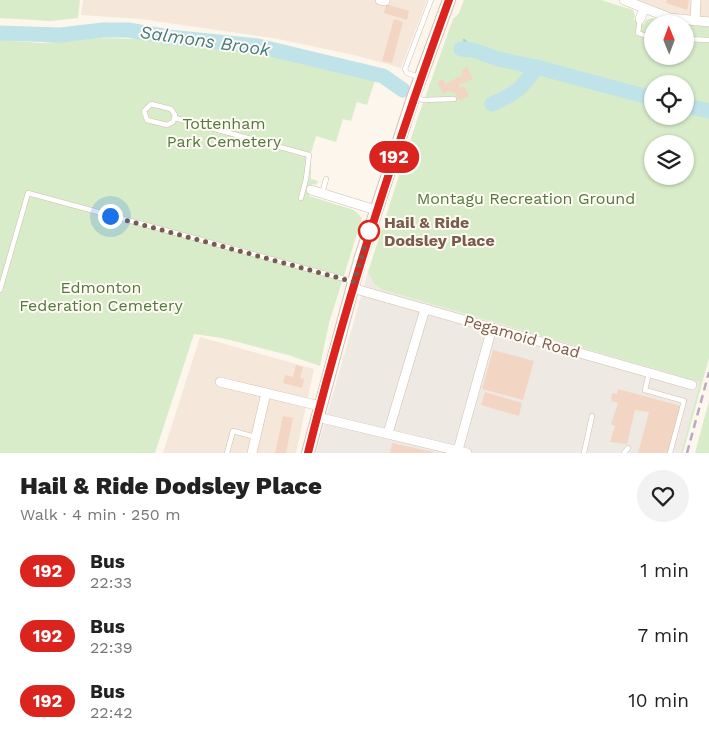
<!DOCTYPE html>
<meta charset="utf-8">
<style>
body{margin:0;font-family:"Work Sans",sans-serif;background:#f2f2f2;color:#222;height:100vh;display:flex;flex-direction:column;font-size:19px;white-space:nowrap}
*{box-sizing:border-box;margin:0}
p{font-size:16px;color:#767676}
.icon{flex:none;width:28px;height:28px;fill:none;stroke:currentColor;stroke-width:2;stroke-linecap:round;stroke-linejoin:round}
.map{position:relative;height:453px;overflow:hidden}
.drawer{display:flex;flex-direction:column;background:#fff;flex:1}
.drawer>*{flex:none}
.badge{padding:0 10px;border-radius:16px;font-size:18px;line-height:32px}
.needle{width:32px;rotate:359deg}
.controls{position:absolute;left:644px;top:15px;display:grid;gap:10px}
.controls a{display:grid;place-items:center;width:50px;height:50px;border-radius:50%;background:#fff;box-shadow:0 1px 4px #0004;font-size:25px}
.you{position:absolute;width:25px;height:25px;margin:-12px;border:4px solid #fff;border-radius:50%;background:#1a73e8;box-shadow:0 0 0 8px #1a73e833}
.map>.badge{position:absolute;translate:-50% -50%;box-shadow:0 0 0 2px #fff}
.round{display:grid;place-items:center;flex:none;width:52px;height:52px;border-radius:26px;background:#f2f2f2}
.summary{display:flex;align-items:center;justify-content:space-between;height:85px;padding:0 20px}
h1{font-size:24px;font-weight:800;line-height:38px}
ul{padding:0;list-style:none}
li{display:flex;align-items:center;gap:15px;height:65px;padding:0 20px}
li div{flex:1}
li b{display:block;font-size:19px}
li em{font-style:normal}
li .badge{min-width:55px;font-weight:700;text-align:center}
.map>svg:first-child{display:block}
.residential{fill:#f5e8da}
.industrial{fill:#efe9e4}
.green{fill:#d8ecc9;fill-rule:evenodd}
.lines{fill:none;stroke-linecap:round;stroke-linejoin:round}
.stream{stroke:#a5d3da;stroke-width:2.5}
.river{stroke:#bfe3e8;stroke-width:15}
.building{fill:#f3d5c3}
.lane-casing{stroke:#d1beb0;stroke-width:5.5}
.street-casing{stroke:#d1beb0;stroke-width:10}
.secondary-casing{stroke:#d6c0b0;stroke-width:14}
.lane{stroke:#fff;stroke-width:4.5}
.street{stroke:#fff;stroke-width:9}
.secondary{stroke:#fff;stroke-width:12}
.rail{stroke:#b9a8c9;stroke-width:2.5;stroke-dasharray:8 5;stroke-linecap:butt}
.line-casing{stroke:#fff;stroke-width:11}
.line{stroke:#dc241f;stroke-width:8}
.walk{stroke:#7a5c4d;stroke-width:5;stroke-dasharray:0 9}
.stop-dot{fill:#fff;stroke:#dc241f;stroke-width:2.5}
.labels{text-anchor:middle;stroke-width:4;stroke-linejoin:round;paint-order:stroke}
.park-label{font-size:16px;fill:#537a41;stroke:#fffaf3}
.stop-label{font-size:16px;font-weight:bold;fill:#7a5c4d;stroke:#fffaf3;text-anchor:start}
.street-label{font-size:16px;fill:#7a5c4d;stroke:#fffaf3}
.water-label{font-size:18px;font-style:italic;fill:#437c86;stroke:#fffaf3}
</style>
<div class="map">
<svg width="709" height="453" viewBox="0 0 709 453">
<rect width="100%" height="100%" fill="#fdf6ec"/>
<g class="residential">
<path d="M83,0H427L401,68L358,56L278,39L141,19L81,15Z"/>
<path d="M637,0H709V19L671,14Z"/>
<path d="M200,337L314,369L296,453H163Z"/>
</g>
<path class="industrial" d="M368,272L374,284L383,290L700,382L681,453H316Z"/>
<g class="green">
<path d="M0,0H80L78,18L51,21L0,18Z"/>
<path d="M464,0H601L633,10L635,16L634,20L644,24L646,20L652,18L663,22L680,24H652V56H685V24L709,26V358L683,453H681L700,382L383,290L374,284L368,272L417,120L453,19L459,13ZM652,84H685V116H652ZM652,144H685V176H652Z"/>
<path d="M141,33L169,39L256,48L376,77L367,105L357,102L351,121L343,119L336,142L316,136L311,153V179L318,181L316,185L312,184L309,196L354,210L362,218L329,323L320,366L288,355L222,338L194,334L155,453H0V40L42,43L101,38L140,39Z"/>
<path d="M709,401V453H695Z"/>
</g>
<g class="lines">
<path class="stream" d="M464,40L473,50"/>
<g class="river">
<path d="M0,33L60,35L103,30H128L169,37L258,46L383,76L403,90"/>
<path d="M461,49L473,50L498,59L536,67L652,98"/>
<path d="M492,104C515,94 523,88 536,67"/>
<path d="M685,106L709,111"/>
</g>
</g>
<g class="building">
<path d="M667,0H689L687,10L666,3Z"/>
<path d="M386,4L409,11L407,20L384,13Z"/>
<path d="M394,19L403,22L392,63L382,61Z"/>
<path d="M467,67L473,79L459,85L460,88L464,86L469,96L459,101L455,93L449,91L443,94L437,82L443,79L445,84L463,75L461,70Z"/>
<path d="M493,350L534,361L523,400L482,389Z"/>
<path d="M296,365L303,367L300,378L304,379L302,388L283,383L285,375L293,377Z"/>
<path d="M618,389L681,406L669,453H638L649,412L635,410L627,444L610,442L615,426L611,424L618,403L611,401L612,393L617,394Z"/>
<path d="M485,392L522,403L519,416L481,405Z"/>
<path d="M283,416L293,418L286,453H275Z"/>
<path d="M392,443L433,452V453H390Z"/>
</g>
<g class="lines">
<defs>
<g id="lane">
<path d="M640,19L638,33L652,38"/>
<path d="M685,39L709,40"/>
<path d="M419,77L407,73L405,69L431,0"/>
<path d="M416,98L423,100L454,99"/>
<path d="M151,104L171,109L175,115L173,122L167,125L147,120L144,111Z"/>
<path d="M175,118L309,155L306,179L301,198"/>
<path d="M322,194L326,179"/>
<path d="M0,290L28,193L352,281"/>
<path d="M649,373L645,390L684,401L670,453"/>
<path d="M227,453L233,431L255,437"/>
<path d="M584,453L592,416"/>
<path d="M624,453L628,448"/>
</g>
<g id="street">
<path d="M380,0L385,1"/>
<path d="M624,0L670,18L709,22"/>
<path d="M640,19L644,9"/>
<path d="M695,21L696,0"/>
<path d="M311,190L376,210"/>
<path d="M352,288L692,385"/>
<path d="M220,382L320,406"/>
<path d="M317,417L467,453"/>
<path d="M388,433L425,309"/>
<path d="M458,450L492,328"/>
<path d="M252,453L266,393"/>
</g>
<path id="secondary" d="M308,453L360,260L413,98L449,0"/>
</defs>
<use href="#lane" class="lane-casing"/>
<use href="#street" class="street-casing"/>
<use href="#secondary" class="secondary-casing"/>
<use href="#lane" class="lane"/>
<use href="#street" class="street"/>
<use href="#secondary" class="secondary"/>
<path class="rail" d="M687,453L709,372"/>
</g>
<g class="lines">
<defs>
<path id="line" d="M308,453C346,299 395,149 449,0"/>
</defs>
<use href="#line" class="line-casing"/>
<use href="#line" class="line"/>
<path class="walk" d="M110,216L354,282L371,226L369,231"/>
</g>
<circle class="stop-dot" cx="369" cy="231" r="10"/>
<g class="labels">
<g class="park-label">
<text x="224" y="129">Tottenham<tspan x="224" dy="18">Park Cemetery</tspan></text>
<text x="526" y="204">Montagu Recreation Ground</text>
<text x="101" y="293">Edmonton<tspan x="101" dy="18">Federation Cemetery</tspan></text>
</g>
<g class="stop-label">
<text x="384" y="228">Hail &amp; Ride<tspan x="384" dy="18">Dodsley Place</tspan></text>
</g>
<g class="street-label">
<text transform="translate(522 336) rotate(16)" y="6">Pegamoid Road</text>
</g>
<g class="water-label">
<text transform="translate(205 41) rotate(8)" y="6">Salmons Brook</text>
</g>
</g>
</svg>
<div class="controls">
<a><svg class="needle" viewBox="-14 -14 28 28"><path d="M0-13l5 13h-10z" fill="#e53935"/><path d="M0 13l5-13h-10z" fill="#767676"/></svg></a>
<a><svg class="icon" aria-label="locate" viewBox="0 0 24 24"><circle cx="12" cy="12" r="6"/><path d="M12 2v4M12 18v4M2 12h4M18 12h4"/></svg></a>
<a><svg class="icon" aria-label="layers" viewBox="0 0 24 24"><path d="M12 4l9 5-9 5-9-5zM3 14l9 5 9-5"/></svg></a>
</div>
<div class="you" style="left:110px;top:216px"></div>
<b class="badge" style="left:394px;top:157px;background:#dc241f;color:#fff">192</b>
</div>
<section class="drawer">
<div class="summary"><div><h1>Hail &amp; Ride Dodsley Place</h1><p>Walk · 4 min · 250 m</p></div><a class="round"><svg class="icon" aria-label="heart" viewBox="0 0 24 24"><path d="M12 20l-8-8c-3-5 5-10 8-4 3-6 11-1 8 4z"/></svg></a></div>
<ul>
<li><span class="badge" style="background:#dc241f;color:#fff">192</span><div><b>Bus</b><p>22:33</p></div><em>1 min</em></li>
<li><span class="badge" style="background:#dc241f;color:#fff">192</span><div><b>Bus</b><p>22:39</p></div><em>7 min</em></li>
<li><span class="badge" style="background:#dc241f;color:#fff">192</span><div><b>Bus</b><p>22:42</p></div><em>10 min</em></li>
</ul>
</section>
